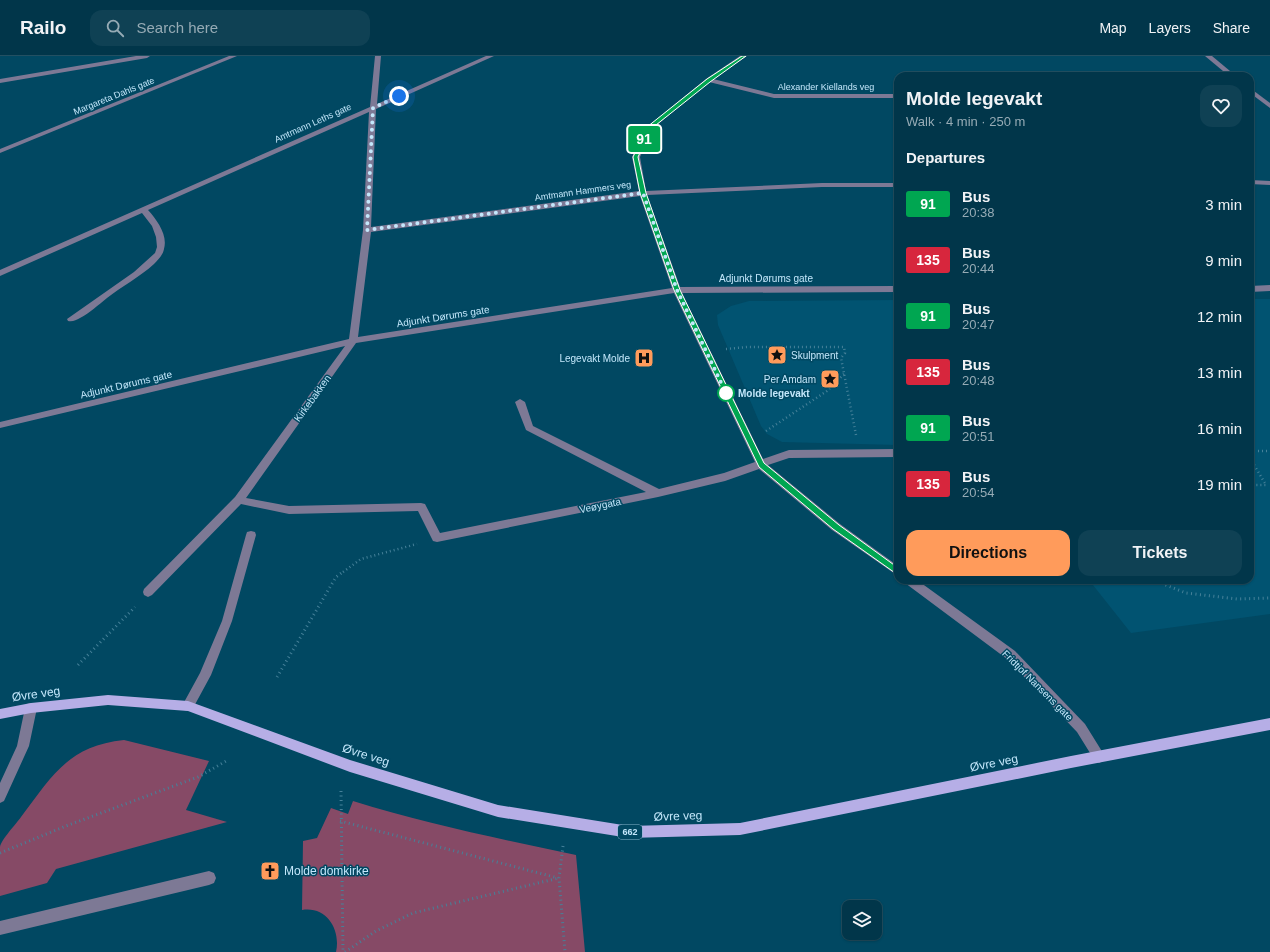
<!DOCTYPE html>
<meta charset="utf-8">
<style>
body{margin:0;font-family:Arial,sans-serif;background:#0f4154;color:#f1f3f6;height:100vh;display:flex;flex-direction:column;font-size:15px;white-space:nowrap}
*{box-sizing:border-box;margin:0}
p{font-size:13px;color:#96abb5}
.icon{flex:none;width:22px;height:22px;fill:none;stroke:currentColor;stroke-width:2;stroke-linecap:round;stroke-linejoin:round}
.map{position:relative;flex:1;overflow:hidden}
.details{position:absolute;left:894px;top:16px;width:360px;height:512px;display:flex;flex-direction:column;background:#01364a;border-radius:12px;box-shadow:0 1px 3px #0004,0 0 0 1px #235062}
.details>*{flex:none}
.badge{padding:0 8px;border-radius:3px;font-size:14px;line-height:26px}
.fabs{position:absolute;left:842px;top:844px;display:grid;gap:8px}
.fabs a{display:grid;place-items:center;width:40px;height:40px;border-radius:8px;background:#01364a;box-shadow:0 1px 3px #0004,0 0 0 1px #235062;font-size:20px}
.you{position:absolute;width:20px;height:20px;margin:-10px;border:3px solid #fff;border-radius:50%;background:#1a73e8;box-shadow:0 0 0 6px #1a73e833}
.map>.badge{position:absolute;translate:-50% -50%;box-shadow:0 0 0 2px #fff}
h2{padding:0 12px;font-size:15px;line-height:36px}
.round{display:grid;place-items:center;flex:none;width:42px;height:42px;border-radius:12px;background:#0f4154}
.head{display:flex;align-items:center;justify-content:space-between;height:68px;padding:0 12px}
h1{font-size:19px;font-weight:700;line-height:30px}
.primary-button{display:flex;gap:8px;margin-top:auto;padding:8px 12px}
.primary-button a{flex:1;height:46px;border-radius:12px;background:#ff9b5b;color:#111;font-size:16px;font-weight:700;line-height:46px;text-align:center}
.primary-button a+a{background:#0f4154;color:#f1f3f6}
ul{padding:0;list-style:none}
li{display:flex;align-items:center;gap:12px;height:56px;padding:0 12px}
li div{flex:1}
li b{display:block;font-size:15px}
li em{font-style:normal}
li .badge{min-width:44px;font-weight:700;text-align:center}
header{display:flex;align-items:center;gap:24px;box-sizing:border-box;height:56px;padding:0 20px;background:#01364a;border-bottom:1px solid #235062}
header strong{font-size:19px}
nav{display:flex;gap:22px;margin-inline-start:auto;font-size:14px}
.search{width:280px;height:36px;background:#0f4154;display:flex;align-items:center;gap:10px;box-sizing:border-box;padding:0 14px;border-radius:12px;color:#96abb5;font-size:15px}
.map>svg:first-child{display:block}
.built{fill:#015371}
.green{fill:#864a66}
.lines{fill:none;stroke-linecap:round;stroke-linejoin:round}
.path-far1{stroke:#468199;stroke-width:2.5;stroke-dasharray:1 3;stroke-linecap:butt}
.path{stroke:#468199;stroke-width:3;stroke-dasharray:1 3.5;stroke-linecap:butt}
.minor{fill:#7d7995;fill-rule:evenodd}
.major{fill:#b6aee6;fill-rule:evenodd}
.line{fill:#00a651;stroke:#fff}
.walk{stroke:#c3e7fb;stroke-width:4;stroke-dasharray:0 7.2}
.stop-dot{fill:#fff;stroke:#00a651;stroke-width:2}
.labels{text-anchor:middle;stroke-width:3;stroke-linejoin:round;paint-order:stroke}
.far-street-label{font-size:9px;fill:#c3e7fb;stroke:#014862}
.shield{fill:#014862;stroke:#89b7cd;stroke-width:1}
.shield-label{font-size:9px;font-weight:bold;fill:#c3e7fb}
.street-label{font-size:10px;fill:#c3e7fb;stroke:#014862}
.poi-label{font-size:10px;fill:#c3e7fb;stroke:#014862;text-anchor:end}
.stop-label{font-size:10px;font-weight:bold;fill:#c3e7fb;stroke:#014862;text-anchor:start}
.near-street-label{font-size:12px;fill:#c3e7fb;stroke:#014862}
.near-poi-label{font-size:12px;fill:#c3e7fb;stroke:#014862;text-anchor:start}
</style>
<header>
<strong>Railo</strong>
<div class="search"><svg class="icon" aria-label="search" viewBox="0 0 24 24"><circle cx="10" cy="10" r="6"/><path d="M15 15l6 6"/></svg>Search here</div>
<nav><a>Map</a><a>Layers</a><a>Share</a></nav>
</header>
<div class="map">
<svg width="1270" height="896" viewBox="0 0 1270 896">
<rect width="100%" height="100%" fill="#014862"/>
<g class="built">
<path d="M1250,243H1270V558L1131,577L1089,524H1250Z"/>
<path d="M898,244V389L782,386L767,378L761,370L718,269L717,259L731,250L749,245Z"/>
</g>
<g class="green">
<path d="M124,684L209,705L186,754L227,766L56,813L47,827L0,840C0,824 0,806 0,791C1,784 16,768 21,761C52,720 68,690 124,684Z"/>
<path d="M353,745C427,768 501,783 576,799L585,896H336C341,874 327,850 302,854L303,785L317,782L331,752L348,758Z"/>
</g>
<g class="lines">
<g class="path-far1">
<path d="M726,293L747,291H844L845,297L841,302L856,379"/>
<path d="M766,375L827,335L844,318"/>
<path d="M1250,395H1270"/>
<path d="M1250,402L1266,429H1250"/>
<path d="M343,516L361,503L417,488"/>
</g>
<g class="path">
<path d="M1153,524L1186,537L1237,543L1270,542"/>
<path d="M78,609L135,551"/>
<path d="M277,621L336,521L344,515"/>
<path d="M341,735L343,896"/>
<path d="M340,765L558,822"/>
<path d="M563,790L559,822L565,896"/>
<path d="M0,797L66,770L198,721L228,704"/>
<path d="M345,896L376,875L413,857L559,822"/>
</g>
<g class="minor">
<path d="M136,0H150L147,2L0,27V23Z"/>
<path d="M229,0H237L0,97V93Z"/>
<path d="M375,0H381L377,48L486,0H494L376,53L371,171L639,135L632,101L647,71L706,23L740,0H747L713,23L774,38H898V42H774L709,26L652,73L640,101L646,135L822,127H898V131H822L647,139L680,231L898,230V236L682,237L763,403L789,394L898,393V401L789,402L768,409L840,468L898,510V520L832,474L759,413L725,425L658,441L437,486L433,485L418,455L289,458L241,448L152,539L148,541L144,539L143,536L144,533L235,441L345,290L0,372V366L349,283L363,174L369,56L148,154C157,164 168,179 164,193C163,199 158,204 154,208C140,221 122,230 107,242C98,249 90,257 80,262C76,264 73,266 68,265L67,263L134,216L155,197L157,191L156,181L152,170L142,157L0,220V214L370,51ZM640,140L672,232L358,281L371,176ZM674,237L755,406L724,417L659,433L533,370L525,346L520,343L515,346L526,374L646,436L440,477L425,448L421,447L289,450L246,442L356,287Z"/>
<path d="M1205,0H1212L1236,20H1229Z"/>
<path d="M1250,32L1270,47V52L1250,37Z"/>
<path d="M1250,124L1270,125V129L1250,128Z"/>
<path d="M1270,229V235L1250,236V230Z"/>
<path d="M251,475L255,476L256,479L232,565L211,619L192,654L188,655L184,654L182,650L200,617L222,565L246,479L247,476Z"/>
<path d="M904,524H917L1015,595L1085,668L1103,697L1105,701L1103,705L1099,707L1095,705L1077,676L1007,603L905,527Z"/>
<path d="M31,647L35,648L37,652L29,690L4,745L0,747V727L17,690L25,652L27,648Z"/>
<path d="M209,815L214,817L216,822L214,827L209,829L0,879V865Z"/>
</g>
<path class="major" d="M108,639L188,645L350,704L498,749L629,770L740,767L1071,700L1270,662V674L1071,712L740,779L629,782L498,761L350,716L188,655L108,649L31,657L0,663V653L31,647Z"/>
</g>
<path class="line" d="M742,0H746L710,26L651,73L638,101L646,137L680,234L764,407L839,469L901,514V518L898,519L833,473L759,411L674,234L640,137L633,101L647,71L707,23Z"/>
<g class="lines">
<path class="walk" d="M399,40L373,52L367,174L643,137L677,234L726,337"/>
</g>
<defs>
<symbol id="sight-square" viewBox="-11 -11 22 22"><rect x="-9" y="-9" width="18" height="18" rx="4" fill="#ff9b5b" stroke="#014862"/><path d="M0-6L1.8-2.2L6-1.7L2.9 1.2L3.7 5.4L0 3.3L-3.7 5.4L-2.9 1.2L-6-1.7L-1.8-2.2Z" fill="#111"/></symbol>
<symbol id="hospital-square" viewBox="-11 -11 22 22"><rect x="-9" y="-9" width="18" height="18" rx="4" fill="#ff9b5b" stroke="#014862"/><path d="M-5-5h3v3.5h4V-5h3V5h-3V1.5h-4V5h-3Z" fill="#111"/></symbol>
<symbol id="church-square" viewBox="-11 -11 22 22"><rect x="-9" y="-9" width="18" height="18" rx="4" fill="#ff9b5b" stroke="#014862"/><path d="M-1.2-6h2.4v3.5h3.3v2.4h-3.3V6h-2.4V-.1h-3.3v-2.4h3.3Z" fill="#111"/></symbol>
</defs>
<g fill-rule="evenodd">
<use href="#sight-square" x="766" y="288" width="22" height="22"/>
<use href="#hospital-square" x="633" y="291" width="22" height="22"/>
<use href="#sight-square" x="819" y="312" width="22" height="22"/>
<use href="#church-square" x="259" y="804" width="22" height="22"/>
</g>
<circle class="stop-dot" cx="726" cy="337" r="8"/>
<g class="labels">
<g class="far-street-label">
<text x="826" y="34">Alexander Kiellands veg</text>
<text transform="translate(114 40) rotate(-22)" y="3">Margareta Dahls gate</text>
<text transform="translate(313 67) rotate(-24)" y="3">Amtmann Leths gate</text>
<text transform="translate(583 135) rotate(-8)" y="3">Amtmann Hammers veg</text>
</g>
<rect class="shield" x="618" y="769" width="24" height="14" rx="3"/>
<g class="shield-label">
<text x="630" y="779">662</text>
</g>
<g class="street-label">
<text x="766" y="226">Adjunkt Dørums gate</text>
<text transform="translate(443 260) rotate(-9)" y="4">Adjunkt Dørums gate</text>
<text transform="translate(126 328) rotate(-13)" y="4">Adjunkt Dørums gate</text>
<text transform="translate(312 342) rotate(-54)" y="4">Kirkebakken</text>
<text transform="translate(600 449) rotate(-12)" y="4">Veøygata</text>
<text transform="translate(1038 629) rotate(45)" y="4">Fridtjof Nansens gate</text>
</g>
<g class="poi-label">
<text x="791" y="303" text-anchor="start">Skulpment</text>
<text x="630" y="306">Legevakt Molde</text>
<text x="816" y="327">Per Amdam</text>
</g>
<g class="stop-label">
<text x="738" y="341">Molde legevakt</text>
</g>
<g class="near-street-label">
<text transform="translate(36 638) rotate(-8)" y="4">Øvre veg</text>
<text transform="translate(366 699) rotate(18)" y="4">Øvre veg</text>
<text transform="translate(994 707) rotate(-11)" y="4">Øvre veg</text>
<text transform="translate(678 760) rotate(-2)" y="4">Øvre veg</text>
</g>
<g class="near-poi-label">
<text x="284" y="819">Molde domkirke</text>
</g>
</g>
</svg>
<div class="fabs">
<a><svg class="icon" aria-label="layers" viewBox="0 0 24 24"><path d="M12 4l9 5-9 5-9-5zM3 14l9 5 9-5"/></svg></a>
</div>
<div class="you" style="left:399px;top:40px"></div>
<b class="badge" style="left:644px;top:83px;background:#00a651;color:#fff">91</b>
<section class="details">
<div class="head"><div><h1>Molde legevakt</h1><p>Walk · 4 min · 250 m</p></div><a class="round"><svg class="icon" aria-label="heart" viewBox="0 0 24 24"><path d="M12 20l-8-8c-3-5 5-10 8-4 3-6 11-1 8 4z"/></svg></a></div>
<h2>Departures</h2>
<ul>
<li><span class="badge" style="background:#00a651;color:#fff">91</span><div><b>Bus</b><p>20:38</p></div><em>3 min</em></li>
<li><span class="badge" style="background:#d7263d;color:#fff">135</span><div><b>Bus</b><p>20:44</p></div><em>9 min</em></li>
<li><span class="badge" style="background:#00a651;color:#fff">91</span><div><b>Bus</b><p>20:47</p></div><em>12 min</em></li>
<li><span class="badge" style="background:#d7263d;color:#fff">135</span><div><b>Bus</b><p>20:48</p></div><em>13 min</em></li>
<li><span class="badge" style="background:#00a651;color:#fff">91</span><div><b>Bus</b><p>20:51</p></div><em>16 min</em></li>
<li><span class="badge" style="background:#d7263d;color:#fff">135</span><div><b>Bus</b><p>20:54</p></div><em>19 min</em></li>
</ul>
<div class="primary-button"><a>Directions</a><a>Tickets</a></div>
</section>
</div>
